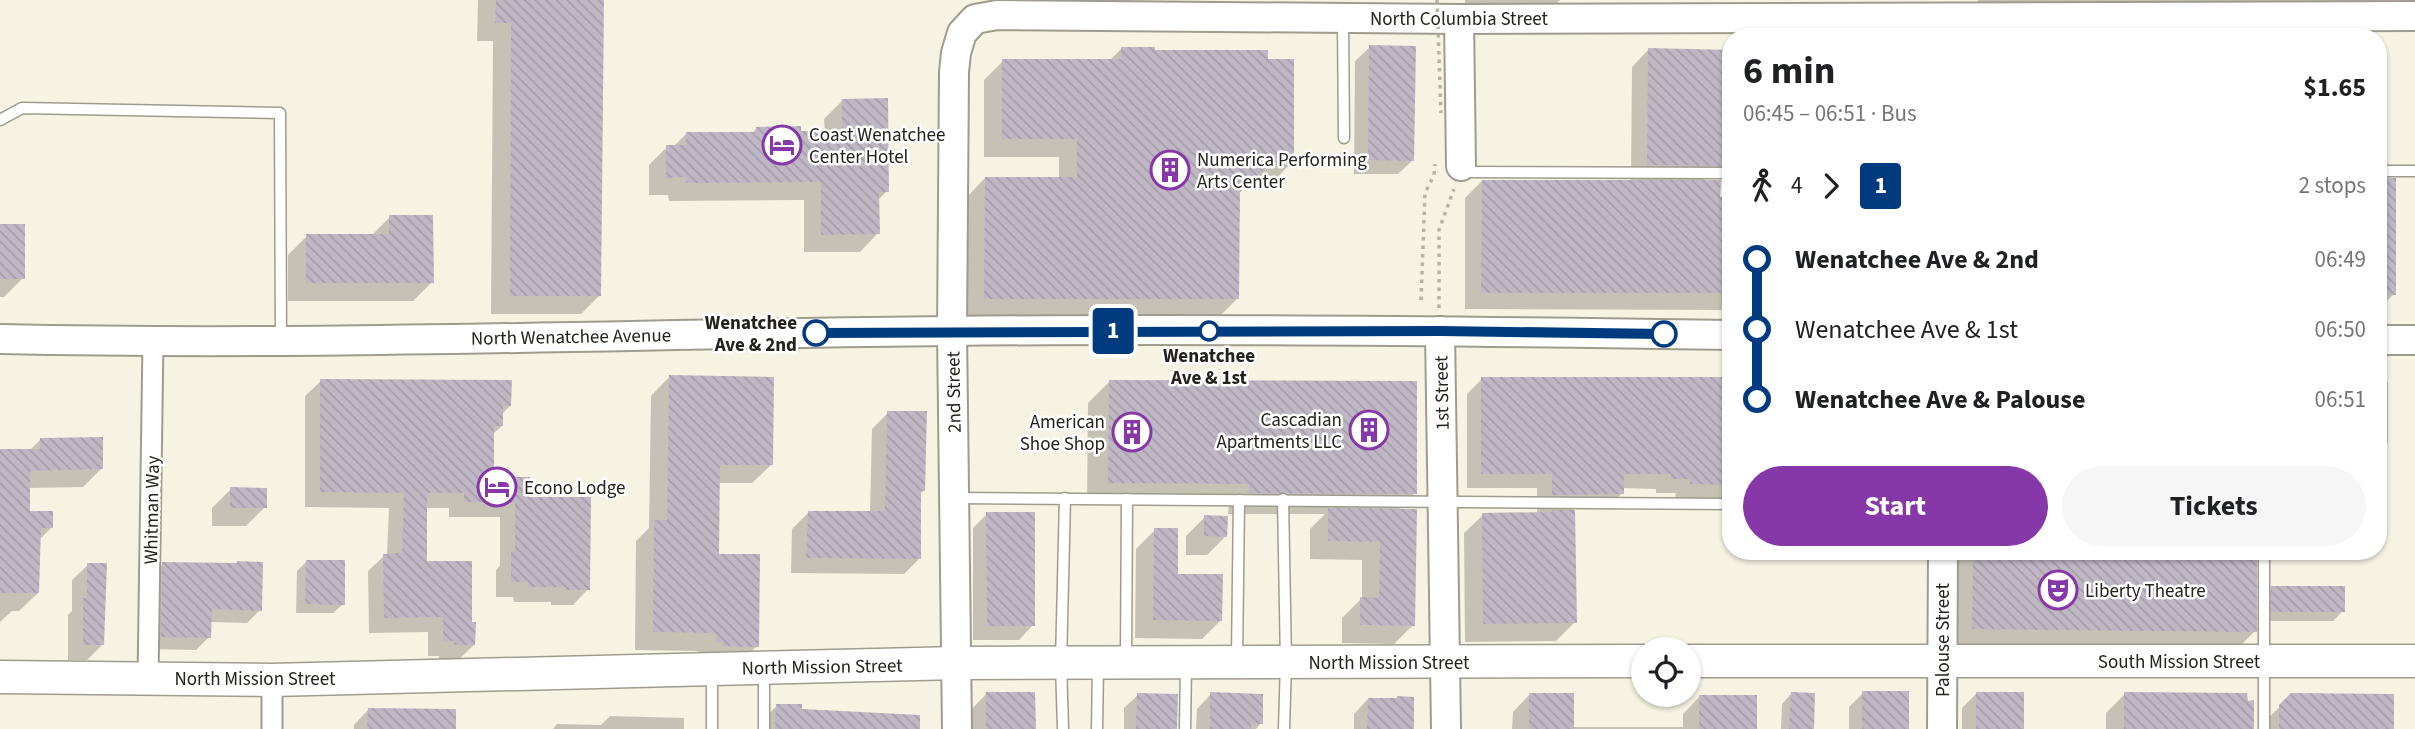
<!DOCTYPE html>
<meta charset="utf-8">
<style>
body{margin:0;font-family:"Source Sans 3",sans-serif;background:#f6f6f6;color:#202124;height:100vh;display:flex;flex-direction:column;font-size:26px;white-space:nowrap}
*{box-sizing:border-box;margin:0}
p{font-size:23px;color:#757577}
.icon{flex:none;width:38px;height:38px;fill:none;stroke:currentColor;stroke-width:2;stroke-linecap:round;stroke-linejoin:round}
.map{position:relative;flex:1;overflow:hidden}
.sheet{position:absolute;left:1722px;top:28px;width:665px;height:532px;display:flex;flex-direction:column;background:#fff;border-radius:28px;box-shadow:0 2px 5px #0004}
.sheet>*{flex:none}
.badge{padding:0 14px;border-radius:5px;font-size:24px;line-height:46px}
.tools{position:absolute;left:1631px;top:637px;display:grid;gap:14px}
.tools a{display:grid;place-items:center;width:70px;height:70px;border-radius:50%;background:#fff;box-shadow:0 2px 5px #0004;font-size:35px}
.map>.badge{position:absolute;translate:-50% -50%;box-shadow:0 0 0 4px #fff}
.legs{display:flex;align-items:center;gap:10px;height:77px;padding:0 21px;font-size:23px}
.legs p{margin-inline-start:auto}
.headline{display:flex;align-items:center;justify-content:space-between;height:119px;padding:0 21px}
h1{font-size:38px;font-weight:700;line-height:52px}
.cta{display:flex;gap:14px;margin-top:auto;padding:14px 21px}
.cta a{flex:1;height:80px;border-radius:42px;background:#8638a8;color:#fff;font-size:28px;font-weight:700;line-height:80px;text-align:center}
.cta a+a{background:#f6f6f6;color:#202124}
ul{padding:0 21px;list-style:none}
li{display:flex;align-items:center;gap:24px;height:70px;font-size:26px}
li i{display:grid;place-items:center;width:10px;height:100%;margin:0 9px;background:currentColor}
li i::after{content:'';width:18px;height:18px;margin:-9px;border:5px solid;border-radius:50%;background:#fff}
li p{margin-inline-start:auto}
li:first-child i{background:linear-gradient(#0000 50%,currentColor 0)}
li:last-child i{background:linear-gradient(currentColor 50%,#0000 0)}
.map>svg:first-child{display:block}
.shadow{fill:#0003}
.building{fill:url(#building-back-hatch)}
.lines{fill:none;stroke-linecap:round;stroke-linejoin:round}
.lane-casing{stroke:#a09c8d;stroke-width:13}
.street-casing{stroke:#a09c8d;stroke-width:23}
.secondary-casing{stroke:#a09c8d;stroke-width:32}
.primary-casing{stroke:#a09c8d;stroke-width:35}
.path{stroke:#b6b3a6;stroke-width:3.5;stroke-dasharray:3.5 5;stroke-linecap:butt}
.lane{stroke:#fff;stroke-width:10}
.street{stroke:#fff;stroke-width:19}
.secondary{stroke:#fff;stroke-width:28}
.primary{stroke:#fff;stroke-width:32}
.path-bridge{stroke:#b6b3a6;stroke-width:3.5;stroke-dasharray:3.5 5;stroke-linecap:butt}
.line-1-casing{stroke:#fff;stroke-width:16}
.line-1{stroke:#003b80;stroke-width:10}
.stop-1-dot{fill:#fff;stroke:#003b80;stroke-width:3.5}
.labels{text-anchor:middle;stroke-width:5;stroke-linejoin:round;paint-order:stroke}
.street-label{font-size:19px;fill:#23221c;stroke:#fff}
.poi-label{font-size:19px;fill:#23221c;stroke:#fff;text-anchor:start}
.stop-label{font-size:19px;font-weight:bold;fill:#23221c;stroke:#fff;text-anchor:end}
</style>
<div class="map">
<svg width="2415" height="729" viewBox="0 0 2415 729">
<defs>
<pattern id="building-back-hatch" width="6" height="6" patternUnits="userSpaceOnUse" patternTransform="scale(1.75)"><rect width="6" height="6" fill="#c0b7c5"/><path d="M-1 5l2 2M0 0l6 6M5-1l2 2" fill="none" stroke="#a59da9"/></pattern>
</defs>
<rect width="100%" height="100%" fill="#f7f3e3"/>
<g class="shadow">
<path d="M478,0H602L600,295L581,314H491L493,41H477Z"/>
<path d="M1465,0H1560L1555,5L1465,7Z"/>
<path d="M1978,0H2383L2374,9L1978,8Z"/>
<path d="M1370,47L1413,160L1398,174H1354L1355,61Z"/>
<path d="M1122,48L1266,61L1292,162L1274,181H1250L1238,193V298L1219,317H966L967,197L985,178H1059V157H984V80L1003,61H1109Z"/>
<path d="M1649,49L1731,51V177H1707L1702,182L1719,198H1731V310L1465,309V198L1482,181L1631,182L1632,67Z"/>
<path d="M843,100L887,191L877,201L878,233L860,252H804V200L669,201L668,195H649V165L667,147H673L686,134L752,133L757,128L799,133H825L824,119Z"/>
<path d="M2378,180L2394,294L2378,309Z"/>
<path d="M390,217L432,282L413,301H288V255L307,236H371Z"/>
<path d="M0,225L23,278L4,297H0Z"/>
<path d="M669,377L771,465L752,483H718L717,555L757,646L738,665L698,660V651L635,650L636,541L649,528L651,396Z"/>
<path d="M1482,379H1731V507L1703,508V499L1675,498L1676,493H1656V489L1622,488V493L1607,509H1574L1575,622L1556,641L1465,642L1464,533L1483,515L1537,513V488H1467V394Z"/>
<path d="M321,381L510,406L502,414V426L492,435V479L528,499L588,589L573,605H551V602H514L513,597H496V570L500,566V517H449V508H425V563L471,624L474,645L458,660H439V656H428V632L369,633L368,571L384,556L387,555L389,508L305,507V396Z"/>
<path d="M1110,381L1415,493L1398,511L1413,625L1394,644L1342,643V618L1362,598V560L1310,559V529L1325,514H1228L1229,505L1087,504L1088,403Z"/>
<path d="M2378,382H2388V443L2378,453Z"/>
<path d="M888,413L924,490L919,495L920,558L904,574L791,573L792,529L808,513H870L872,429Z"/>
<path d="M41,439L101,469L83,487L28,488V513L51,528L39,540L38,593L19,611H12L0,622V450L29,451Z"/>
<path d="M231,489L265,507L246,526H212V508Z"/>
<path d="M987,514L1033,625L1019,640H973V528Z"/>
<path d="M1205,517L1226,536L1207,555H1186V536Z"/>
<path d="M1155,530L1176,576L1221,620L1202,639L1135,638L1136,549Z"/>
<path d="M1957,551H2256L2255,631L2237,649L1956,646Z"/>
<path d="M306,562L343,604L333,613H296L297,571Z"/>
<path d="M163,564L260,610L247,623L210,622L209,637L196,650L148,649L149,577Z"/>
<path d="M88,565L102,645L87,660H68V615L72,611V580Z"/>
<path d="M2272,587L2343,611L2333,621H2263V597Z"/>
<path d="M1863,693L1907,729H1849V707Z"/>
<path d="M986,694L1034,729H968V713Z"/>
<path d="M1211,694L1261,723L1256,729H1196L1197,709Z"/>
<path d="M1530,694L1572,727H1683V714L1700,696L1755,729H1512L1513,712Z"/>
<path d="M1791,694L1812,729H1781L1782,704Z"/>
<path d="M1976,694L2022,729H1962V708Z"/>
<path d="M2125,694L2249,729H2106V713Z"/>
<path d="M1138,695L1175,729H1124V708Z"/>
<path d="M2292,695L2392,729H2261V725Z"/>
<path d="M1368,699L1412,729H1354V714Z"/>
<path d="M777,706L801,711L916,729H761V721Z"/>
<path d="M368,710L454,729H354V725Z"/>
<path d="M610,716L684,718V729H553L557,724L601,725Z"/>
</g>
<g class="building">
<path d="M496,0H604L601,296H510L511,23H495Z"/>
<path d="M1369,45L1416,46L1414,161L1368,160Z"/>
<path d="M1121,47H1155V50H1268V59H1294V163H1271L1240,192L1239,299H984L985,177H1077V139H1002V59H1121Z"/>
<path d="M1648,48L1731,50V161L1721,160V166L1647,165Z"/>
<path d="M888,98L889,192H879L880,234L821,235V182L686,183V177L666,178V145H686V132H756V127L801,126V131H842V99Z"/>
<rect x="2378" y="178" width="18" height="117"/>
<path d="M1482,180H1721L1720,197H1731V293H1481Z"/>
<path d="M389,215H433L434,283H306V234H389Z"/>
<rect x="0" y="224" width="25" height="55"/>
<path d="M669,375L774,377L773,465H720L719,554H760L759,647L722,646L723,642H716V633L653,632L654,520H667Z"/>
<path d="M1481,377H1731V485L1690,484V479H1671V474H1624V494L1552,495V474H1481Z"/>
<path d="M320,379L512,380L511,406H503V426H494V477H530L529,497H591L590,590H566V587H529L528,582H511V552H515V502H464V493H427V561H472V622H476L475,645H454V641H443V617L384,618L383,554L402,553L404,493L320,492Z"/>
<path d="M1109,380L1417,381V494L1249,493V484L1108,483Z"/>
<path d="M887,411H927L925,491H921V559L806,558L808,511H885Z"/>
<path d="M103,437V469L30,471V511H53V528H41L39,593H0V449H40V438Z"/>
<path d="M230,487L267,488V508H230Z"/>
<path d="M1328,508L1417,509L1415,626L1360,625V597L1379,598L1380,542L1328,541Z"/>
<path d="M1552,510H1575L1577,623L1483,624L1482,513L1552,512Z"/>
<path d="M986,512H1035V626H987Z"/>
<path d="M1204,515L1228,516L1227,537L1204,536Z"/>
<path d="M1154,528H1178V574H1223L1222,621L1153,620Z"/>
<path d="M1973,551H2257V632L1972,629Z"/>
<path d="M306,560H345V605L305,604Z"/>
<path d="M237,561L263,562L262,611L212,609L211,638L161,637L162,562L237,563Z"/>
<path d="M87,563H107L104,645H83V598H87Z"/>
<rect x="2271" y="586" width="74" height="26"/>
<rect x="1862" y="691" width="47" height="38"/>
<path d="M986,692H1035L1036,729H986Z"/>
<path d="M1210,692L1263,694V724H1251V729H1210Z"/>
<path d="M1791,692L1815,693L1814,729H1789Z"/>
<rect x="1976" y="692" width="48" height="37"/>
<path d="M2124,692L2247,693L2248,701L2254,700V729H2124Z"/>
<path d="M1137,693L1178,694L1177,729H1136Z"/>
<rect x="1529" y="693" width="45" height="36"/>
<path d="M2291,693L2394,694V729H2279V705Z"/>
<rect x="1699" y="695" width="58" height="34"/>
<path d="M1397,696L1414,697V729H1367L1368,698H1397Z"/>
<path d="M776,704H802V709L920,715V729H775Z"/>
<path d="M368,708L456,709V729H367Z"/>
</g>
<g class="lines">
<defs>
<g id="lane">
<path d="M1343,22L1344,138"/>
<path d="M0,120L22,108L280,113L281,340"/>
<path d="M2378,171H2415"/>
<path d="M1463,172L1731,173"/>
<path d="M955,498L1731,504"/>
<path d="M1283,499L1286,662L1284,729"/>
<path d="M1126,658L1127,499"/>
<path d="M1237,658L1239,500"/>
<path d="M764,674V729"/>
<path d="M712,729V673"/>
<path d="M1063,729L1061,663L1065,498"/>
<path d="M1097,729L1098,667"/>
<path d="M1185,729L1186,666"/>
<path d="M2264,729V551"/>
</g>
<g id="street">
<path d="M148,678L153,342"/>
<path d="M272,680V729"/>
</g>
<g id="secondary">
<path d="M1459,19L1461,166"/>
<path d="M1440,331L1446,729"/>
<path d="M0,339C316,346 632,334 948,331C1209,328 1470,331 1731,335"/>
<path d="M2378,340H2415"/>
<path d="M957,729L952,331L954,72L956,53L962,33L975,19L997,15L1459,19L2415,16"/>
<path d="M1942,729L1943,551"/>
</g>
<g id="primary">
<path d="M1689,661H2415"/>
<path d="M0,677L272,680L958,663L1643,661"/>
</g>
</defs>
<use href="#lane" class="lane-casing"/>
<use href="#street" class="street-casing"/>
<use href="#secondary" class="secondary-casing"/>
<use href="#primary" class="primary-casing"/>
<g class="path">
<path d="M1421,300L1425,193L1434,175L1435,164"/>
<path d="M1439,308V230L1454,189"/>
</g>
<use href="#lane" class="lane"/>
<use href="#street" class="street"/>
<use href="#secondary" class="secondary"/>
<use href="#primary" class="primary"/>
<path class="path-bridge" d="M1437,0L1441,113"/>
</g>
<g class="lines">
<defs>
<path id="line-1" d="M816,333L1440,331L1664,334"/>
</defs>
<use href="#line-1" class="line-1-casing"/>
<use href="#line-1" class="line-1"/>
</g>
<defs>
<symbol id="hotel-ring" viewBox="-11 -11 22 22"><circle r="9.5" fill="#fff" stroke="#8638a8" stroke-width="1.5"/><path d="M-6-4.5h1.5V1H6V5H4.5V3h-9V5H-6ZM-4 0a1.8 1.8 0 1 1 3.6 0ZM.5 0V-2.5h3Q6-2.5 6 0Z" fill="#8638a8"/></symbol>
<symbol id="building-ring" viewBox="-11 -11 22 22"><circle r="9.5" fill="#fff" stroke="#8638a8" stroke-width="1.5"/><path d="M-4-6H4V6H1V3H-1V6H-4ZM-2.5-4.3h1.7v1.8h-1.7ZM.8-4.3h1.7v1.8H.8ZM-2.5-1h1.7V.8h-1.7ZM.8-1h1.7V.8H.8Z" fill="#8638a8"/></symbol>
<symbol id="theatre-ring" viewBox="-11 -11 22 22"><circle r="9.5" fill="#fff" stroke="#8638a8" stroke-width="1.5"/><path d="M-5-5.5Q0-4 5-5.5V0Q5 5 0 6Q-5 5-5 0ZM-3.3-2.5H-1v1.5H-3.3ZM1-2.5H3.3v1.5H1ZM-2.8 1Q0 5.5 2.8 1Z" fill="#8638a8"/></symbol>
</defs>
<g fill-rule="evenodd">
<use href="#hotel-ring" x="760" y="123" width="44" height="44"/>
<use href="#building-ring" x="1148" y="148" width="44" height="44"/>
<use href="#building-ring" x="1347" y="408" width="44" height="44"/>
<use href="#building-ring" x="1110" y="410" width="44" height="44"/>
<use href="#hotel-ring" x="475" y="465" width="44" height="44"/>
<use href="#theatre-ring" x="2036" y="568" width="44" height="44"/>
</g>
<g class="stop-1-dot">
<circle cx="1209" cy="331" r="9"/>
<circle cx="816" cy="333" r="12"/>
<circle cx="1664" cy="334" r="12"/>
</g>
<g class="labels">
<g class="street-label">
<text x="1459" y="25">North Columbia Street</text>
<text transform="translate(571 336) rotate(-1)" y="7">North Wenatchee Avenue</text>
<text transform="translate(953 392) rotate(-91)" y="7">2nd Street</text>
<text transform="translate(1441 393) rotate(-91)" y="7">1st Street</text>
<text transform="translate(151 510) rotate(-89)" y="7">Whitman Way</text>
<text transform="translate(1942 640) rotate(-90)" y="7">Palouse Street</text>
<text x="2179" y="668">South Mission Street</text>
<text x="1389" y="669">North Mission Street</text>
<text transform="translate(822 666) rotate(-1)" y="7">North Mission Street</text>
<text x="255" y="685">North Mission Street</text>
</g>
<g class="poi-label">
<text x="809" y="141">Coast Wenatchee<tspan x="809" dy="22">Center Hotel</tspan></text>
<text x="1197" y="166">Numerica Performing<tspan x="1197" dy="22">Arts Center</tspan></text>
<text x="1342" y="426" text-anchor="end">Cascadian<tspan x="1342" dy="22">Apartments LLC</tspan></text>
<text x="1105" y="428" text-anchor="end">American<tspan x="1105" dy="22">Shoe Shop</tspan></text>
<text x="524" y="494">Econo Lodge</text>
<text x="2085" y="597">Liberty Theatre</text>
</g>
<g class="stop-label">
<text x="797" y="329">Wenatchee<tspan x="797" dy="22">Ave &amp; 2nd</tspan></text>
<text x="1209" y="362" text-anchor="middle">Wenatchee<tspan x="1209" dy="22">Ave &amp; 1st</tspan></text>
</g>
</g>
</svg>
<div class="tools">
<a><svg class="icon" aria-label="locate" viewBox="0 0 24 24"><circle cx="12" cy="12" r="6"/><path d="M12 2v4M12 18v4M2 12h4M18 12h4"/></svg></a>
</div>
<b class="badge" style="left:1113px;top:331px;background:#003b80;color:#fff">1</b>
<section class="sheet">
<div class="headline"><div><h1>6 min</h1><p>06:45 – 06:51 · Bus</p></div><b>$1.65</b></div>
<div class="legs"><svg class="icon" aria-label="walk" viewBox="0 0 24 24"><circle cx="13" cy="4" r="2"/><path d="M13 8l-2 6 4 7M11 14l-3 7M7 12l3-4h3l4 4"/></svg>4<svg class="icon" aria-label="forward" viewBox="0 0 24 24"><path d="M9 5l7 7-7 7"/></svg><b class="badge" style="background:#003b80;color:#fff">1</b><p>2 stops</p></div>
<ul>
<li><i style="color:#003b80"></i><b>Wenatchee Ave &amp; 2nd</b><p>06:49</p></li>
<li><i style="color:#003b80"></i><span>Wenatchee Ave &amp; 1st</span><p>06:50</p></li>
<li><i style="color:#003b80"></i><b>Wenatchee Ave &amp; Palouse</b><p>06:51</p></li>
</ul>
<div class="cta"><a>Start</a><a>Tickets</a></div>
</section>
</div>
